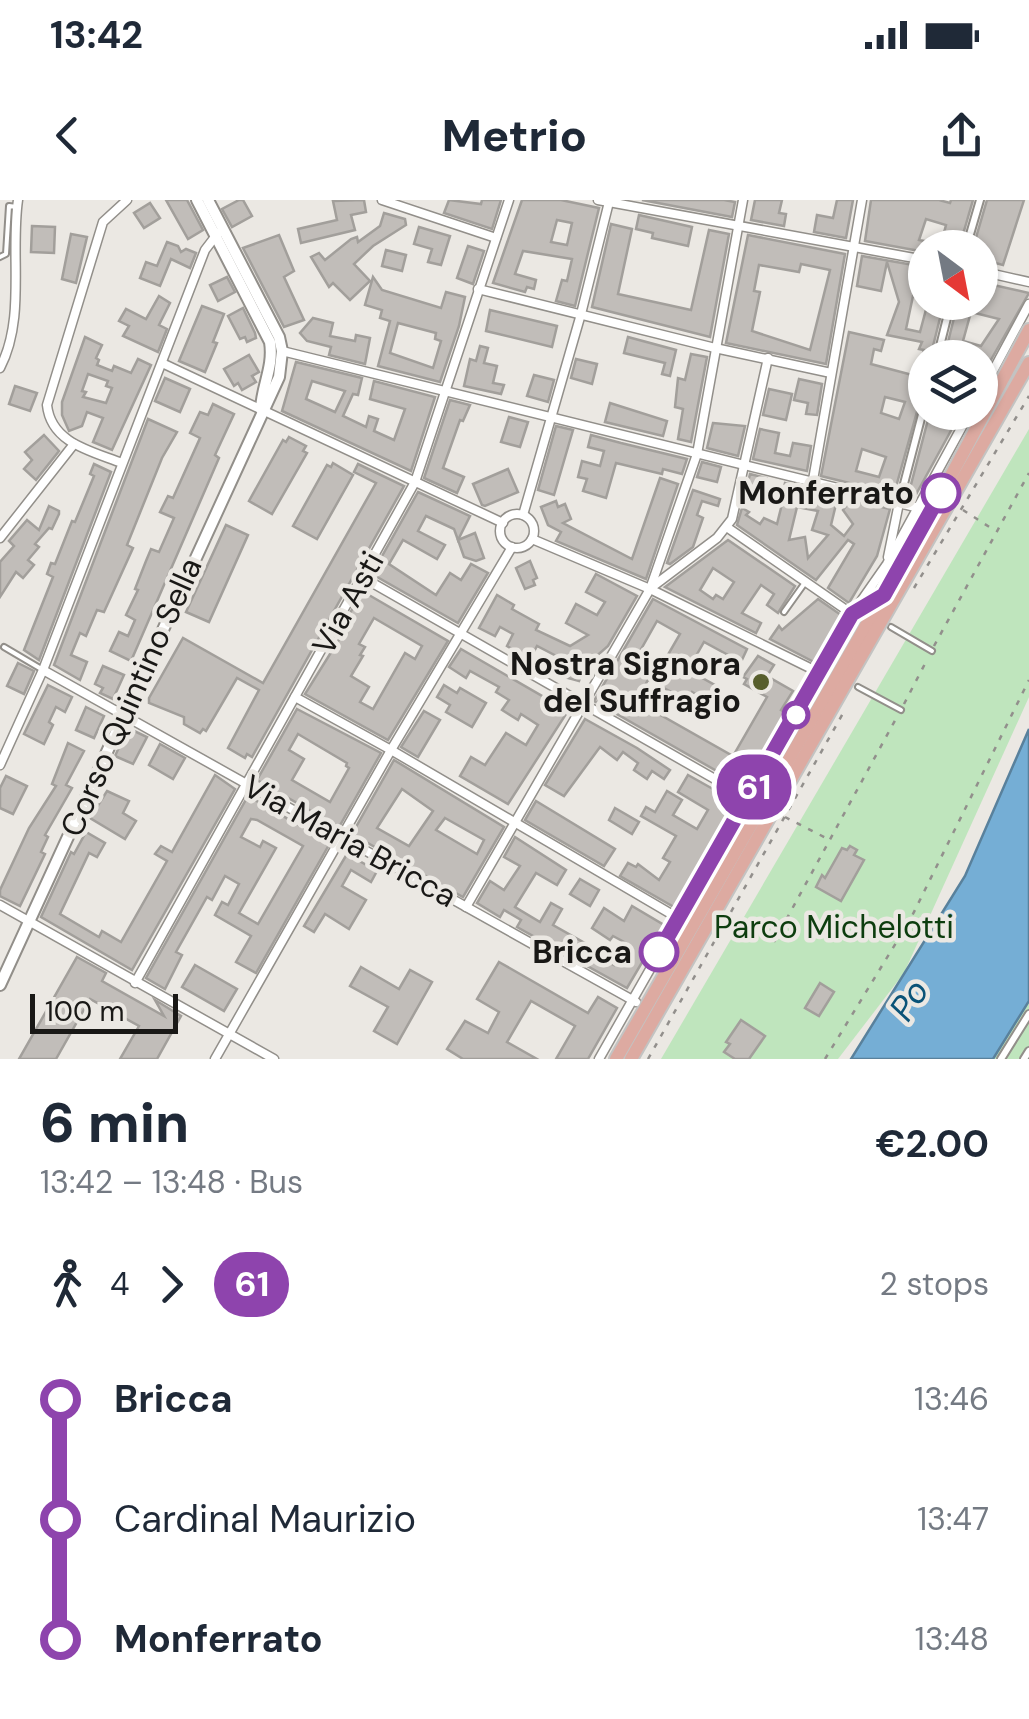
<!DOCTYPE html>
<meta charset="utf-8">
<style>
body{margin:0;font-family:"DM Sans",sans-serif;background:#f6f6f7;color:#1f2937;height:100vh;display:flex;flex-direction:column;font-size:38px;white-space:nowrap}
*{box-sizing:border-box;margin:0}
p{font-size:32px;color:#747a83}
.icon{flex:none;width:55px;height:55px;fill:none;stroke:currentColor;stroke-width:2;stroke-linecap:round;stroke-linejoin:round}
.map{position:relative;height:859px;overflow:hidden}
.details{display:flex;flex-direction:column;background:#fff;flex:1}
.details>*{flex:none}
.badge{padding:0 20px;border-radius:32px;font-size:35px;line-height:65px}
.needle{width:65px;rotate:148deg}
.controls{position:absolute;left:908px;top:30px;display:grid;gap:20px}
.controls a{display:grid;place-items:center;width:90px;height:90px;border-radius:50%;background:#fff;box-shadow:0 2px 8px #0004;font-size:50px}
.scale{position:absolute;left:30px;bottom:25px;width:148px;box-sizing:border-box;padding-left:10px;border:5px solid #191816;border-top:0;font-size:28px;line-height:35px;white-space:nowrap;color:#191816;-webkit-text-stroke:8px #ebe8e3;paint-order:stroke}
.map>.badge{position:absolute;translate:-50% -50%;box-shadow:0 0 0 5px #fff}
.legs{display:flex;align-items:center;gap:15px;height:110px;padding:0 40px;font-size:32px}
.legs p{margin-inline-start:auto}
.head{display:flex;align-items:center;justify-content:space-between;height:170px;padding:0 40px}
h1{font-size:55px;font-weight:800;line-height:75px}
ul{padding:0 40px;list-style:none}
li{display:flex;align-items:center;gap:35px;height:120px;font-size:38px}
li i{display:grid;place-items:center;width:15px;height:100%;margin:0 12px;background:currentColor}
li i::after{content:'';width:25px;height:25px;margin:-12px;border:8px solid;border-radius:50%;background:#fff}
li p{margin-inline-start:auto}
li:first-child i{background:linear-gradient(#0000 50%,currentColor 0)}
li:last-child i{background:linear-gradient(currentColor 50%,#0000 0)}
.status{display:flex;justify-content:space-between;align-items:center;height:70px;padding:0 50px;background:#fff;direction:ltr}
.status svg{height:28px;fill:currentColor}
header{display:flex;justify-content:space-between;align-items:center;height:130px;padding:0 40px;background:#fff;font-size:45px;font-weight:800}
.map>svg:first-child{display:block}
.green{fill:#bfe5bd}
.water{fill:#75aed5;stroke:#59819c;stroke-width:2.5}
.building{fill:#c1bdb9;stroke:#a29f9b;stroke-width:2.5;fill-rule:evenodd}
.lines{fill:none;stroke-linecap:round;stroke-linejoin:round}
.service-casing{stroke:#928f8a;stroke-width:8}
.pedestrian-casing{stroke:#928f8a;stroke-width:10}
.minor-casing{stroke:#928f8a;stroke-width:11}
.tertiary-casing{stroke:#928f8a;stroke-width:14}
.primary-casing{stroke:#c3c3c2;stroke-width:16}
.path{stroke:#928f8c;stroke-width:2.5;stroke-dasharray:5 8;stroke-linecap:butt}
.service{stroke:#fff;stroke-width:4}
.pedestrian{stroke:#fff;stroke-width:6}
.minor{stroke:#fff;stroke-width:8}
.tertiary{stroke:#fff;stroke-width:10}
.primary{stroke:#ddaaa1;stroke-width:12}
.line-1-casing{stroke:#fff;stroke-width:22}
.line-1{stroke:#8e44ad;stroke-width:15}
.stop-1-dot{fill:#fff;stroke:#8e44ad;stroke-width:5}
.poi-dot{fill:#575e2c;stroke:#ebe8e3;stroke-width:4}
.labels{text-anchor:middle;stroke-width:9;stroke-linejoin:round;paint-order:stroke}
.stop-label{font-size:32px;font-weight:bold;fill:#191816;stroke:#ebe8e3;text-anchor:end}
.street-label{font-size:32px;fill:#191816;stroke:#ebe8e3}
.poi-label{font-size:32px;font-weight:bold;fill:#191816;stroke:#ebe8e3;text-anchor:end}
.park-label{font-size:32px;fill:#0d3d0f;stroke:#ebe8e3}
.water-label{font-size:35px;font-style:italic;fill:#0a5378;stroke:#ebe8e3}
</style>
<div class="status"><b>13:42</b><svg viewBox="0 0 49 12"><path d="M0 12V9h3v3zM5 12V6h3v6zM10 12V3h3v9zM15 12V0h3v12zM26 1h20v11H26zM47 4h2v5h-2z"/></svg></div>
<header><svg class="icon" aria-label="back" viewBox="0 0 24 24"><path d="M15 5l-7 7 7 7"/></svg>Metrio<svg class="icon" aria-label="share" viewBox="0 0 24 24"><path d="M12 15V3M7 8l5-5 5 5M5 13v7h14v-7"/></svg></header>
<div class="map">
<svg width="1029" height="859" viewBox="0 0 1029 859">
<rect width="100%" height="100%" fill="#ebe8e3"/>
<g class="green">
<path d="M1029,229V497L904,773L838,859H661Z"/>
<path d="M1029,778V851L1024,859H977Z"/>
</g>
<path class="water" d="M1029,529V801L993,859H851L965,676Z"/>
<g class="building">
<path d="M166,0H187L203,30L188,39Z"/>
<path d="M239,0H243L252,16L232,27L222,9Z"/>
<path d="M364,0L366,12L351,15L355,30L301,43L298,29L337,20L333,1Z"/>
<path d="M449,0L481,4L482,0H501L492,29L444,13Z"/>
<path d="M522,0H561L599,8L575,106L556,101L562,80L567,81L572,59L523,51L515,74L536,80L534,89L527,87L525,92L493,83ZM557,20L572,23L567,45L551,42Z"/>
<path d="M642,0H724L735,2L732,17Z"/>
<path d="M755,0H782L779,13L786,14L784,26L751,20Z"/>
<path d="M837,0H853L846,38L814,32L817,15L833,18Z"/>
<path d="M871,0H939L950,3L951,0H973L959,48H940L946,25L926,19L919,40L925,41V52L865,41Z"/>
<path d="M987,0H1024L1003,65L980,59V48H973Z"/>
<path d="M150,3L160,18L144,28L134,13Z"/>
<path d="M384,13L405,19L406,25L373,46L354,64L370,81L350,100L333,83L329,87L311,57L319,53L325,60L351,39L357,37L358,42L380,26Z"/>
<path d="M639,15L692,27L688,46L652,38L653,33L636,29Z"/>
<path d="M611,24L632,29L618,94L691,110L709,30L729,34L710,137L592,107Z"/>
<path d="M32,26L55,27L54,53L31,52Z"/>
<path d="M419,27L450,36L441,65L428,62L432,49L414,44Z"/>
<path d="M71,34L87,37L76,83L62,79Z"/>
<path d="M279,35L294,71L284,77L304,120L284,127L243,48Z"/>
<path d="M748,35L845,54L826,164L726,143ZM801,64L830,70L810,150L752,131L760,92L754,91L759,65L799,72Z"/>
<path d="M167,42L178,46L181,52L186,49L196,53L190,68L171,59L160,86L140,78L146,62L157,66Z"/>
<path d="M468,46L484,51L473,84L457,78Z"/>
<path d="M386,50L406,55L402,71L382,66Z"/>
<path d="M862,56L925,67V98L913,96L906,129L920,132L928,102H944L930,158H925V183L894,294L821,276L849,132L884,140L881,151L874,149L871,164L916,176L924,150L919,149L922,142L887,135L899,102L887,62L881,91L857,86ZM885,197L905,202L899,219L881,213ZM862,249L886,257L879,277L856,271Z"/>
<path d="M227,77L235,92L218,101L210,85Z"/>
<path d="M373,77L382,90L441,108L446,92L465,97L459,126L440,182L378,166L390,121L380,118L382,110L365,105ZM398,123L436,133L435,139L441,141L433,168L390,153Z"/>
<path d="M980,82L1029,93L980,179V158H944L958,102H980ZM971,112L999,119L981,146L963,141Z"/>
<path d="M159,96L170,103L159,125L167,129L158,152L123,136L129,126L119,121L126,109L146,119Z"/>
<path d="M202,106L224,114L213,142L217,143L205,172L179,161Z"/>
<path d="M243,108L255,133L256,138L247,142L245,137L240,139L228,116Z"/>
<path d="M490,110L557,126L552,147L486,131Z"/>
<path d="M313,118L333,123L330,136L355,141L356,135L370,138L365,164L329,155L331,147L307,141L300,133Z"/>
<path d="M85,137L102,145L96,158L99,160L97,165L112,171L114,166L131,173L138,159L151,165L112,250L93,242L103,218L87,212L82,226L69,231L62,215V202ZM88,174L108,181L106,186L112,188L106,203L83,197L86,192L82,191Z"/>
<path d="M628,137L676,150L670,176L662,174L665,163L624,153Z"/>
<path d="M480,146L488,148L484,163L497,166L493,183L504,185L501,194L464,186L470,159L476,161Z"/>
<path d="M691,154L707,157L691,242L678,239L683,209L675,207L678,178L685,180Z"/>
<path d="M249,155L259,172L252,176L256,182L242,190L238,183L234,186L224,169Z"/>
<path d="M576,159L597,164L592,184L571,178Z"/>
<path d="M296,162L362,178L358,195L353,194L343,216L366,227L369,216L378,219L374,231L394,240L405,209L370,199L374,181L435,197L411,271L282,211ZM312,181L345,191L335,212L306,199Z"/>
<path d="M534,175L554,180L548,202L527,196Z"/>
<path d="M165,178L190,189L180,212L155,201Z"/>
<path d="M799,179L822,184L817,215L806,214L808,203L794,200Z"/>
<path d="M15,186L37,193L30,211L9,204Z"/>
<path d="M769,189L792,194L786,220L763,215Z"/>
<path d="M450,200L470,205L463,221L460,220L443,268L464,277L457,293L424,278Z"/>
<path d="M610,203L667,221L663,236L605,222Z"/>
<path d="M213,204L234,214L215,255L219,258L131,461L110,451L119,432L128,436L135,420L126,415L138,390L135,389L146,361L151,349L159,352L174,318L160,312L168,296L173,298L200,238L190,233L200,212L208,215Z"/>
<path d="M930,212H959V216L914,298L908,296Z"/>
<path d="M509,217L528,222L520,247L501,242Z"/>
<path d="M148,219L177,232L162,258L127,345L133,348L104,412L97,410L86,436L80,433L71,455L87,462L80,480L54,465Z"/>
<path d="M713,223L745,226L738,256L707,248Z"/>
<path d="M556,226L573,230L554,295L538,290Z"/>
<path d="M760,229L779,233L775,253L790,256L793,243L811,246L807,271L753,259Z"/>
<path d="M44,235L59,251L36,280L24,269L32,260L25,252Z"/>
<path d="M591,235L621,243L687,259L682,274L663,269L662,274L616,263L606,298L583,291L587,279L578,277L582,261L600,266L604,251L588,247Z"/>
<path d="M289,237L306,246L303,251L307,253L272,314L249,301L283,240L286,242Z"/>
<path d="M702,262L721,267L717,282L697,277Z"/>
<path d="M333,263L353,275L317,339L293,326L327,265L331,267Z"/>
<path d="M94,264L111,272L39,460L24,450L53,377L47,374L51,363L55,364L72,321L75,322L94,276L90,274Z"/>
<path d="M358,264L404,286L252,557L247,554L245,558L228,548L259,490L237,478L206,531L203,529L200,533L184,524V517L149,503V498L183,438L263,483L376,283L354,272Z"/>
<path d="M508,269L518,292L485,306L482,305L473,284Z"/>
<path d="M750,274L766,278L763,289L782,293L785,283L838,296L831,325L844,336L853,324L843,310L851,300L890,309L877,356L849,403L828,388L854,344L848,340L816,380L737,325L742,308L749,312L746,315L760,324L764,318L777,324L782,304L745,295ZM797,307L818,311L812,330L828,335L808,358L805,337L789,340Z"/>
<path d="M660,278L678,284L646,379L556,341L561,332L548,325L541,307L556,301L558,307L565,304L571,319L563,323L632,359Z"/>
<path d="M693,290L720,299L718,306L702,301L697,315L703,318L693,347L670,364L667,363Z"/>
<path d="M418,292L470,316L458,340L454,329L426,316L418,331L445,345L437,359L403,340L389,364L436,395L450,373L461,380L471,364L488,373L458,423L372,374Z"/>
<path d="M49,306L59,311V314L52,329L49,328L35,344L39,347L28,360L34,365L23,378L16,372L0,397V362L14,346L9,341L27,320L39,330Z"/>
<path d="M226,325L248,335L209,422L186,412Z"/>
<path d="M475,333L484,358L476,361L464,357L458,340Z"/>
<path d="M728,340L795,386L778,413L767,405L774,394L761,385L742,413L761,423L756,433L665,387ZM713,368L734,382L723,399L716,395L713,399L700,390Z"/>
<path d="M530,361L537,378L533,380L535,385L525,389L516,368Z"/>
<path d="M596,374L637,396L608,446L584,467L579,481L557,475L564,460L537,446L530,459L507,446L513,434L500,427L495,436L479,428L497,395L514,405L512,409L539,424L536,430L570,446L588,435L566,423L576,404L597,415L605,402L586,392Z"/>
<path d="M362,391L448,441L388,540L305,494L345,430L342,428ZM374,418L422,446L415,459L405,453L373,509L360,502L369,487L351,476L363,456L360,455L365,447L359,444Z"/>
<path d="M653,399L747,449L741,462L704,442L688,470L722,489L713,504L692,492L687,500L648,480L636,501L733,556L767,497L744,484L747,479L743,477L758,456L774,465L767,476L793,491L781,510L786,513L743,586L594,501ZM657,421L680,434L658,472L635,460Z"/>
<path d="M818,399L841,415L814,462L770,439L779,426L782,430Z"/>
<path d="M461,449L568,511L508,604L460,576L471,557L485,565L506,533L526,545L538,525L521,514L518,520L502,510L509,500L496,492L499,487L470,471L466,478L449,467Z"/>
<path d="M18,463L34,471L24,494L7,486Z"/>
<path d="M103,466L124,475L113,499L100,493L103,488L95,484Z"/>
<path d="M48,485L72,497L65,512L56,507L49,522L53,525L44,544L24,534Z"/>
<path d="M444,485L457,493L460,488L486,503L472,527L446,512L450,505L437,497Z"/>
<path d="M86,507L104,516L94,538L76,530Z"/>
<path d="M297,509L381,553L339,627L257,580ZM298,534L347,563L346,566L349,568L330,602L292,580L304,559L289,550Z"/>
<path d="M424,511L440,520L418,557L401,547Z"/>
<path d="M585,519L637,548L670,570L664,579L652,571L647,579L634,570L638,563L623,552L617,560L600,547L564,596L545,585Z"/>
<path d="M128,528L147,537L133,564L115,556Z"/>
<path d="M68,543L84,551L66,585L72,588L45,635L48,637L41,652L45,654L20,706L0,696V690L29,628L56,586L52,584Z"/>
<path d="M160,544L185,558L173,579L149,565Z"/>
<path d="M394,560L504,627L463,697L352,634ZM402,589L433,611L409,646L377,628ZM445,618L484,640L477,654L436,630Z"/>
<path d="M215,575L235,589L132,770L41,717L71,652L74,654L86,632L105,643L97,657L89,653L60,714L99,737L102,731L121,742L167,661L155,654L161,646L172,652Z"/>
<path d="M688,575L736,602L674,707L620,676L628,663L636,667L638,664L659,680L670,662L663,658L676,636L641,616L646,607L655,612L667,591L682,600L673,615L697,629L708,610L678,592Z"/>
<path d="M6,576L27,586L13,614L0,608V588Z"/>
<path d="M107,591L129,601L123,613L136,621L125,639L90,618Z"/>
<path d="M248,596L330,643L256,773L236,762L251,736L215,715L222,702L228,705L239,684L225,676L212,700L207,697L176,752L182,755L165,789L146,778ZM251,619L257,620L303,646L258,724L239,713L276,648L263,641L260,647L241,637Z"/>
<path d="M536,601L615,649L604,666L525,620Z"/>
<path d="M615,608L639,622L632,634L609,620Z"/>
<path d="M515,637L566,670L557,685L536,673L515,707L540,722L551,703L562,709L553,725L597,750L594,754L614,765L626,743L613,736L610,740L592,728L604,708L624,721L632,706L664,725L627,788L517,727L521,720L504,710L500,717L477,703L490,681L504,690L520,666L504,657Z"/>
<path d="M850,646L857,650L854,655L864,660L841,701L816,687L822,675L825,678L842,648L847,650Z"/>
<path d="M347,654L377,671L371,682L351,670L342,686L366,700L349,729L325,714L314,732L304,726Z"/>
<path d="M580,679L599,690L590,706L570,694Z"/>
<path d="M77,757L106,773L102,781L164,816L155,800L181,816L157,859H120L139,826L90,799L56,859H19Z"/>
<path d="M499,762L588,813L598,797L617,808L588,859H556L575,826L531,801L507,842L537,859H463L447,849L465,821L488,833L499,812L477,799Z"/>
<path d="M195,765L237,789L224,811L182,787Z"/>
<path d="M361,767L399,789L410,770L432,782L397,844L374,831L388,807L350,786Z"/>
<path d="M820,783L834,792L819,816L805,808Z"/>
<path d="M741,820L765,836L749,859H735L724,852L730,844L726,842Z"/>
</g>
<g class="lines">
<defs>
<g id="service">
<path d="M0,57L6,54L9,6L17,7"/>
<path d="M784,412L804,384"/>
<path d="M891,427L932,451"/>
<path d="M4,447L43,470"/>
<path d="M858,487L901,510"/>
</g>
<g id="pedestrian">
<path d="M966,48L980,0"/>
<path d="M937,158L951,102"/>
<path d="M899,303L925,203"/>
<path d="M1001,859L1029,814"/>
<path d="M1024,859L1029,851"/>
</g>
<g id="minor">
<path d="M382,0L496,38"/>
<path d="M598,0L925,60"/>
<path d="M980,71L1029,82"/>
<path d="M478,89L715,148L831,173"/>
<path d="M282,151L919,308"/>
<path d="M162,163L503,323"/>
<path d="M0,168C26,118 10,55 18,0"/>
<path d="M980,195L1029,104"/>
<path d="M122,263C91,251 51,243 47,205L103,22L127,0"/>
<path d="M813,280L862,0"/>
<circle cx="517" cy="331" r="17"/>
<path d="M523,315L581,114L609,2"/>
<path d="M728,328L852,414"/>
<path d="M0,338L74,244"/>
<path d="M532,339L650,389L820,473"/>
<path d="M888,357L899,303"/>
<path d="M362,377L748,598"/>
<path d="M652,387L717,338L732,319L768,158"/>
<path d="M43,470L636,802"/>
<path d="M295,497L391,550L678,718"/>
<path d="M0,565L43,470L205,50L218,33"/>
<path d="M0,705L274,859"/>
<path d="M466,707L650,389L697,254L743,0"/>
<path d="M135,783L415,282L509,0"/>
<path d="M215,859L391,550L512,347"/>
<path d="M599,859L852,414L887,364L970,212"/>
</g>
<g id="tertiary">
<path d="M197,0L270,142C274,167 262,185 261,209"/>
<path d="M0,785L279,177L282,151L279,137L208,0"/>
</g>
<g id="primary">
<path d="M616,859L932,311L1029,130"/>
<path d="M631,859L1029,163"/>
</g>
</defs>
<use href="#service" class="service-casing"/>
<use href="#pedestrian" class="pedestrian-casing"/>
<use href="#minor" class="minor-casing"/>
<use href="#tertiary" class="tertiary-casing"/>
<use href="#primary" class="primary-casing"/>
<g class="path">
<path d="M963,310L994,330"/>
<path d="M914,388L1029,196"/>
<path d="M934,446L1029,273"/>
<path d="M904,504L928,458"/>
<path d="M785,617L830,640"/>
<path d="M774,742L898,515"/>
<path d="M648,859L846,508"/>
<path d="M825,859L910,720L1029,480"/>
</g>
<use href="#service" class="service"/>
<use href="#pedestrian" class="pedestrian"/>
<use href="#minor" class="minor"/>
<use href="#tertiary" class="tertiary"/>
<use href="#primary" class="primary"/>
</g>
<g class="lines">
<defs>
<path id="line-1" d="M659,752L852,414L884,395L941,293"/>
</defs>
<use href="#line-1" class="line-1-casing"/>
<use href="#line-1" class="line-1"/>
</g>
<g class="stop-1-dot">
<circle cx="941" cy="293" r="18"/>
<circle cx="796" cy="515" r="12"/>
<circle cx="659" cy="752" r="18"/>
</g>
<circle class="poi-dot" cx="761" cy="482" r="10"/>
<g class="labels">
<g class="stop-label">
<text x="914" y="304">Monferrato</text>
<text x="632" y="763">Bricca</text>
</g>
<g class="street-label">
<text transform="translate(348 403) rotate(-61)" y="11">Via Asti</text>
<text transform="translate(131 497) rotate(-66)" y="11">Corso Quintino Sella</text>
<text transform="translate(350 641) rotate(29)" y="11">Via Maria Bricca</text>
</g>
<g class="poi-label">
<text x="741" y="475">Nostra Signora<tspan x="741" dy="37">del Suffragio</tspan></text>
</g>
<g class="park-label">
<text x="834" y="738">Parco Michelotti</text>
</g>
<g class="water-label">
<text transform="translate(909 800) rotate(-57)" y="12">Po</text>
</g>
</g>
</svg>
<div class="controls">
<a><svg class="needle" viewBox="-14 -14 28 28"><path d="M0-13l5 13h-10z" fill="#e53935"/><path d="M0 13l5-13h-10z" fill="#747a83"/></svg></a>
<a><svg class="icon" aria-label="layers" viewBox="0 0 24 24"><path d="M12 4l9 5-9 5-9-5zM3 14l9 5 9-5"/></svg></a>
</div>
<div class="scale">100 m</div>
<b class="badge" style="left:754px;top:587px;background:#8e44ad;color:#fff">61</b>
</div>
<section class="details">
<div class="head"><div><h1>6 min</h1><p>13:42 – 13:48 · Bus</p></div><b>€2.00</b></div>
<div class="legs"><svg class="icon" aria-label="walk" viewBox="0 0 24 24"><circle cx="13" cy="4" r="2"/><path d="M13 8l-2 6 4 7M11 14l-3 7M7 12l3-4h3l4 4"/></svg>4<svg class="icon" aria-label="forward" viewBox="0 0 24 24"><path d="M9 5l7 7-7 7"/></svg><b class="badge" style="background:#8e44ad;color:#fff">61</b><p>2 stops</p></div>
<ul>
<li><i style="color:#8e44ad"></i><b>Bricca</b><p>13:46</p></li>
<li><i style="color:#8e44ad"></i><span>Cardinal Maurizio</span><p>13:47</p></li>
<li><i style="color:#8e44ad"></i><b>Monferrato</b><p>13:48</p></li>
</ul>
</section>
